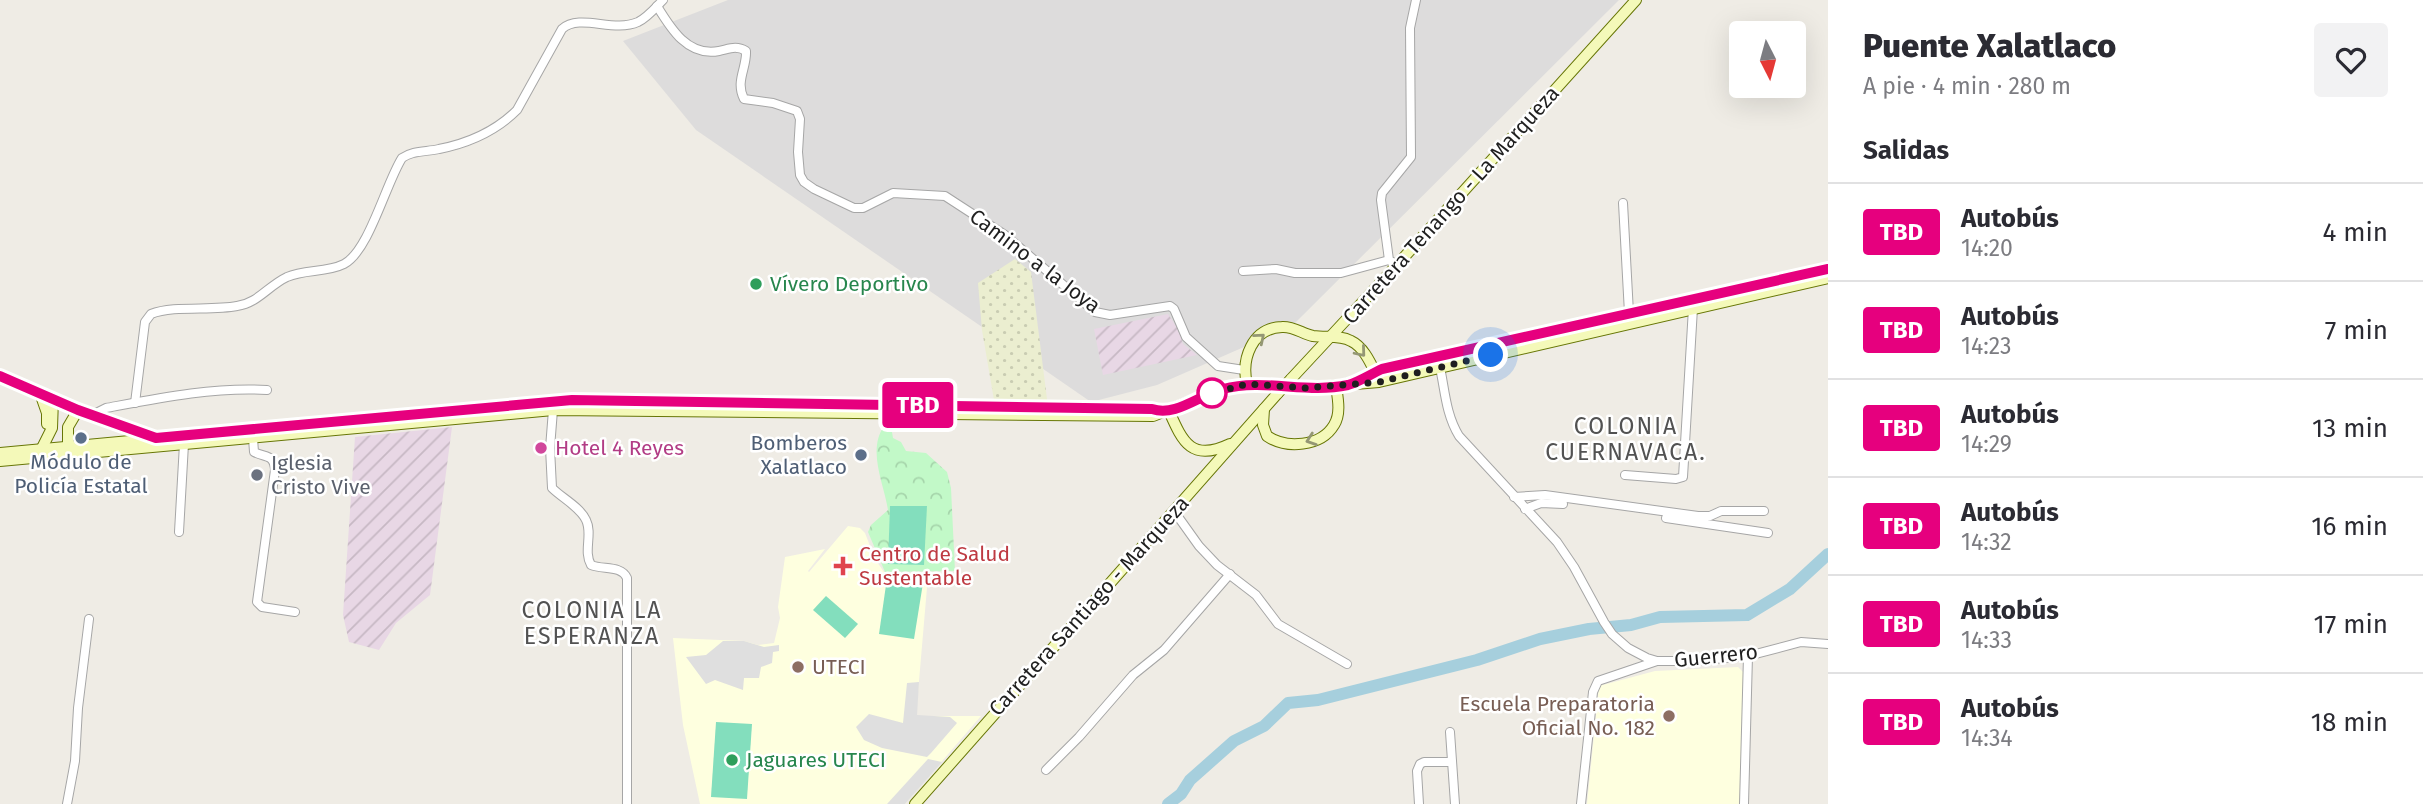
<!DOCTYPE html>
<html lang="es">
<meta charset="utf-8">
<style>
body{margin:0;font-family:"Fira Sans",sans-serif;background:#f2f2f3;color:#2b2b33;height:100vh;display:flex;flex-direction:column;font-size:26px;white-space:nowrap}
*{box-sizing:border-box;margin:0}
p{font-size:23px;color:#7c7c81}
.icon{flex:none;width:38px;height:38px;fill:none;stroke:currentColor;stroke-width:2;stroke-linecap:round;stroke-linejoin:round}
.map{position:relative;flex:1;overflow:hidden}
.drawer{display:flex;flex-direction:column;background:#fff;width:595px}
.drawer>*{flex:none}
.badge{padding:0 14px;border-radius:5px;font-size:24px;line-height:46px}
.needle{width:46px;rotate:174deg}
.tools{position:absolute;left:1729px;top:21px;display:grid;gap:14px}
.tools a{display:grid;place-items:center;width:77px;height:77px;border-radius:7px;background:#fff;box-shadow:0 7px 28px #0002;font-size:35px}
.you{position:absolute;width:35px;height:35px;margin:-18px;border:5px solid #fff;border-radius:50%;background:#1a73e8;box-shadow:0 0 0 10px #1a73e833}
.map>.badge{position:absolute;translate:-50% -50%;box-shadow:0 0 0 4px #fff}
h2{padding:0 35px;font-size:26px;line-height:63px}
.round{display:grid;place-items:center;flex:none;width:74px;height:74px;border-radius:7px;background:#f2f2f3}
.overview{display:flex;align-items:center;justify-content:space-between;height:119px;padding:0 35px}
h1{font-size:33px;font-weight:800;line-height:52px}
ul{padding:0;list-style:none}
li{display:flex;align-items:center;gap:21px;height:98px;padding:0 35px;border-top:2px solid #e1e1e2}
li div{flex:1}
li b{display:block;font-size:26px}
li em{font-style:normal}
li .badge{min-width:77px;font-weight:700;text-align:center}
main{display:flex;flex:1;min-height:0}
.map>svg:first-child{display:block}
.residential{fill:#dddcdc}
.industrial{fill:url(#industrial-furrows)}
.education{fill:#feffdf}
.farmland{fill:url(#farmland-dots)}
.park{fill:url(#park-crowns)}
.pitch{fill:#83debd}
.parking{fill:#dfdfdf}
.lines{fill:none;stroke-linecap:round;stroke-linejoin:round}
.river{stroke:#a6cfdd;stroke-width:12}
.street-casing{stroke:#a6a6a6;stroke-width:10}
.secondary-casing{stroke:#677606;stroke-width:12}
.street{stroke:#fff;stroke-width:8}
.secondary{stroke:#f4f9b9;stroke-width:10}
.secondary-bridge-casing{stroke:#677606;stroke-width:12;stroke-linecap:butt}
.secondary-bridge{stroke:#f4f9b9;stroke-width:10}
.oneway{stroke:#949774}
.line-casing{stroke:#fff;stroke-width:16}
.line{stroke:#e6007e;stroke-width:10}
.walk{stroke:#1f1f1f;stroke-width:7;stroke-dasharray:0 12.6}
.leisure-dot{fill:#2e9e5b;stroke:#fff;stroke-width:2.5}
.stop-dot{fill:#fff;stroke:#e6007e;stroke-width:3.5}
.service-dot{fill:#5c6f8a;stroke:#fff;stroke-width:2.5}
.hotel-dot{fill:#d1479c;stroke:#fff;stroke-width:2.5}
.worship-dot{fill:#6b7280;stroke:#fff;stroke-width:2.5}
.health-dot{fill:#e0444e;stroke:#fff;stroke-width:2.5}
.education-dot{fill:#8d6e63;stroke:#fff;stroke-width:2.5}
.labels{text-anchor:middle;stroke-width:5;stroke-linejoin:round;paint-order:stroke}
.street-label{font-size:21px;fill:#1f1f1f;stroke:#fff}
.leisure-label{font-size:21px;fill:#27864d;stroke:#fff;text-anchor:start}
.service-label{font-size:21px;fill:#4e5e75;stroke:#fff;text-anchor:end}
.hotel-label{font-size:21px;fill:#b23c85;stroke:#fff;text-anchor:start}
.worship-label{font-size:21px;fill:#5b616d;stroke:#fff;text-anchor:start}
.health-label{font-size:21px;fill:#be3a42;stroke:#fff;text-anchor:start}
.education-label{font-size:21px;fill:#785e54;stroke:#fff;text-anchor:start}
.neighbourhood-label{font-size:23px;letter-spacing:2px;fill:#525252;stroke:#fff}
</style>
<main>
<div class="map">
<svg width="1828" height="804" viewBox="0 0 1828 804">
<defs>
<pattern id="industrial-furrows" width="10" height="10" patternUnits="userSpaceOnUse" patternTransform="scale(1.75)"><rect width="10" height="10" fill="#e8d7e5"/><path d="M-1 1l2-2M0 10L10 0M9 11l2-2" fill="none" stroke="#c7b8c4"/></pattern>
<pattern id="farmland-dots" width="8" height="8" patternUnits="userSpaceOnUse" patternTransform="scale(1.75)"><rect width="8" height="8" fill="#ebeed0"/><path d="M2 2h.1M6 6h.1" fill="none" stroke="#c9ccb2" stroke-width="1.8" stroke-linecap="round"/></pattern>
<pattern id="park-crowns" width="20" height="18" patternUnits="userSpaceOnUse" patternTransform="scale(1.75)"><rect width="20" height="18" fill="#c2f9c8"/><path d="M2 6a3 3 0 1 1 6 0M12 15a3 3 0 1 1 6 0" fill="none" stroke="#a6d5ab"/></pattern>
</defs>
<rect width="100%" height="100%" fill="#efece5"/>
<path class="residential" d="M728,0H1619L1292,326L1157,385L1091,402L696,130L623,41Z"/>
<g class="industrial">
<path d="M1168,314L1178,329L1183,344L1197,355L1103,375L1094,329Z"/>
<path d="M452,427L430,595L396,623L379,650L349,642L343,615L355,437Z"/>
</g>
<g class="education">
<path d="M848,526L860,528L865,533L875,559L884,572L928,576L916,716H981L905,804H700L683,725L673,638L744,641L758,645L774,643L780,618L778,607L785,557L825,549L808,571L809,572Z"/>
<path d="M1738,667L1743,672V682L1741,804H1587L1599,686L1655,671Z"/>
</g>
<path class="farmland" d="M1015,259L1031,272L1048,407L995,406L982,330L978,283Z"/>
<path class="park" d="M884,426H891L893,438L901,442L906,451L926,453L947,472L951,488L955,571L885,572L868,532L871,525L888,510C884,483 867,451 884,426Z"/>
<g class="pitch">
<path d="M890,506H927L924,565L888,564Z"/>
<path d="M887,578L923,583L914,639L879,634Z"/>
<path d="M826,596L858,624L845,638L813,610Z"/>
<path d="M716,722L752,724L747,799L711,797Z"/>
</g>
<g class="parking">
<path d="M723,641H744L764,647L779,645V651L773,652L772,663L761,667L759,678H744L743,690L715,680L706,684L686,657L706,655Z"/>
<path d="M919,682L917,715L950,717L957,723L931,753L927,757L882,748L864,740L856,727L869,714L903,723L907,683Z"/>
<path d="M928,759L942,762L905,804H887Z"/>
</g>
<g class="lines">
<path class="river" d="M1168,804L1181,794L1190,780L1234,741L1264,726L1288,703L1318,700L1477,660L1540,639L1589,629L1631,625L1660,617L1747,615L1790,589L1828,554"/>
<defs>
<g id="street">
<path d="M657,6C671,29 688,57 719,51C729,49 736,45 746,51C747,68 735,81 744,99L773,103L797,111L800,119L798,152L800,175L804,182L814,189L854,208H863L893,193L945,196L1005,235L1095,312L1110,315L1170,306L1174,309L1186,337L1218,366L1244,370"/>
<path d="M1623,203L1629,313"/>
<path d="M1397,265L1389,260L1381,200L1382,193L1411,157L1410,28L1416,0"/>
<path d="M1243,271L1276,269L1295,273H1341L1389,260"/>
<path d="M1439,363C1445,388 1445,413 1459,436L1557,542L1574,567L1604,622L1612,634L1628,648L1647,658L1657,661H1692L1748,656L1801,642L1828,644"/>
<path d="M135,403L145,322L151,314C174,305 211,311 237,306C258,303 268,286 287,277C305,269 326,273 344,264C369,251 386,183 402,158C413,150 427,152 439,149C469,143 496,131 517,110L562,29C580,13 613,33 638,22C648,17 655,8 663,0"/>
<path d="M553,410L550,448L552,488C562,498 580,507 586,520C593,534 583,551 591,565C603,570 621,565 627,578V804"/>
<path d="M92,415L106,408C159,398 212,387 267,390"/>
<path d="M253,438L254,452C266,458 274,454 275,470L257,602L262,607L295,612"/>
<path d="M1625,475L1676,479L1683,477L1693,308"/>
<path d="M1514,497L1545,495L1698,516H1710L1721,511H1764"/>
<path d="M1525,509L1541,503L1563,504"/>
<path d="M1174,511L1199,546L1217,565L1256,595L1278,624L1347,664"/>
<path d="M1666,518L1768,533"/>
<path d="M179,532L184,444"/>
<path d="M1450,732L1455,804"/>
<path d="M1046,770L1079,737L1133,675L1164,650L1230,574"/>
<path d="M67,804L75,761L78,708L89,619"/>
<path d="M1419,804L1417,771L1420,764L1424,762H1452"/>
<path d="M1581,804L1593,692L1598,681L1657,661"/>
<path d="M1744,804L1748,656"/>
</g>
<g id="secondary">
<path d="M0,376L78,410L152,437"/>
<path d="M1291,379L1397,265L1636,0"/>
<path d="M1355,382L1382,369L1828,269"/>
<path d="M1247,384C1241,359 1252,328 1282,327C1293,326 1303,334 1313,336C1326,338 1340,335 1351,341C1364,347 1371,364 1377,376"/>
<path d="M40,393L47,413V424"/>
<path d="M1264,409L1263,425L1267,436C1286,449 1321,447 1334,425C1341,414 1338,399 1336,386"/>
<path d="M1169,411C1183,443 1192,462 1230,444"/>
<path d="M72,451L68,447V427L78,410"/>
<path d="M40,452L52,428L53,399"/>
<path d="M0,453L572,400L1125,409"/>
<path d="M0,461L553,410L1153,416L1222,389L1247,384L1307,388L1379,382L1828,278"/>
<path d="M915,804L1278,393"/>
</g>
</defs>
<use href="#street" class="street-casing"/>
<use href="#secondary" class="secondary-casing"/>
<use href="#street" class="street"/>
<use href="#secondary" class="secondary"/>
<defs>
<path id="secondary-bridge" d="M1278,393L1291,379"/>
</defs>
<use href="#secondary-bridge" class="secondary-bridge-casing"/>
<use href="#secondary-bridge" class="secondary-bridge"/>
</g>
<defs><path id="oneway-chevron" d="M-2-3.5L2.5 0L-2 3.5" fill="none" stroke-width="1.6" stroke-linecap="round" stroke-linejoin="round" transform="scale(1.75)"/></defs>
<g class="oneway">
<use href="#oneway-chevron" transform="translate(1260 338) rotate(-40)"/>
<use href="#oneway-chevron" transform="translate(1361 352) rotate(50)"/>
<use href="#oneway-chevron" transform="translate(1311 440) rotate(161)"/>
</g>
<g class="lines">
<defs>
<path id="line" d="M0,376L78,410L156,438L572,400L1152,409C1176,417 1199,395 1223,389C1264,378 1306,394 1348,385C1359,382 1371,374 1382,369L1828,269"/>
</defs>
<use href="#line" class="line-casing"/>
<use href="#line" class="line"/>
<path class="walk" d="M1212,393L1203,396L1247,384L1307,388L1379,382L1491,355"/>
</g>
<g class="leisure-dot">
<circle cx="756" cy="284" r="7"/>
<circle cx="732" cy="760" r="7"/>
</g>
<circle class="stop-dot" cx="1212" cy="393" r="14"/>
<g class="service-dot">
<circle cx="81" cy="438" r="7"/>
<circle cx="861" cy="455" r="7"/>
</g>
<circle class="hotel-dot" cx="541" cy="448" r="7"/>
<circle class="worship-dot" cx="257" cy="475" r="7"/>
<path class="health-dot" d="M839.5 555.5h7v7h7v7h-7v7h-7v-7h-7v-7h7z"/>
<g class="education-dot">
<circle cx="798" cy="667" r="7"/>
<circle cx="1669" cy="716" r="7"/>
</g>
<g class="labels">
<g class="street-label">
<text transform="translate(1451 205) rotate(-48)" y="7">Carretera Tenango - La Marqueza</text>
<text transform="translate(1035 261) rotate(37)" y="7">Camino a la Joya</text>
<text transform="translate(1089 606) rotate(-48)" y="7">Carretera Santiago - Marqueza</text>
<text transform="translate(1716 656) rotate(-6)" y="7">Guerrero</text>
</g>
<g class="leisure-label">
<text x="770" y="291">Vívero Deportivo</text>
<text x="746" y="767">Jaguares UTECI</text>
</g>
<g class="service-label">
<text x="847" y="450">Bomberos<tspan x="847" dy="24">Xalatlaco</tspan></text>
<text x="81" y="469" text-anchor="middle">Módulo de<tspan x="81" dy="24">Policía Estatal</tspan></text>
</g>
<g class="hotel-label">
<text x="555" y="455">Hotel 4 Reyes</text>
</g>
<g class="worship-label">
<text x="271" y="470">Iglesia<tspan x="271" dy="24">Cristo Vive</tspan></text>
</g>
<g class="health-label">
<text x="859" y="561">Centro de Salud<tspan x="859" dy="24">Sustentable</tspan></text>
</g>
<g class="education-label">
<text x="812" y="674">UTECI</text>
<text x="1655" y="711" text-anchor="end">Escuela Preparatoria<tspan x="1655" dy="24">Oficial No. 182</tspan></text>
</g>
<g class="neighbourhood-label">
<text x="1626" y="434">COLONIA<tspan x="1626" dy="26">CUERNAVACA.</tspan></text>
<text x="592" y="618">COLONIA LA<tspan x="592" dy="26">ESPERANZA</tspan></text>
</g>
</g>
</svg>
<div class="tools">
<a><svg class="needle" viewBox="-14 -14 28 28"><path d="M0-13l5 13h-10z" fill="#e53935"/><path d="M0 13l5-13h-10z" fill="#7c7c81"/></svg></a>
</div>
<div class="you" style="left:1491px;top:355px"></div>
<b class="badge" style="left:918px;top:405px;background:#e6007e;color:#fff">TBD</b>
</div>
<section class="drawer">
<div class="overview"><div><h1>Puente Xalatlaco</h1><p>A pie · 4 min · 280 m</p></div><a class="round"><svg class="icon" aria-label="heart" viewBox="0 0 24 24"><path d="M12 20l-8-8c-3-5 5-10 8-4 3-6 11-1 8 4z"/></svg></a></div>
<h2>Salidas</h2>
<ul>
<li><span class="badge" style="background:#e6007e;color:#fff">TBD</span><div><b>Autobús</b><p>14:20</p></div><em>4 min</em></li>
<li><span class="badge" style="background:#e6007e;color:#fff">TBD</span><div><b>Autobús</b><p>14:23</p></div><em>7 min</em></li>
<li><span class="badge" style="background:#e6007e;color:#fff">TBD</span><div><b>Autobús</b><p>14:29</p></div><em>13 min</em></li>
<li><span class="badge" style="background:#e6007e;color:#fff">TBD</span><div><b>Autobús</b><p>14:32</p></div><em>16 min</em></li>
<li><span class="badge" style="background:#e6007e;color:#fff">TBD</span><div><b>Autobús</b><p>14:33</p></div><em>17 min</em></li>
<li><span class="badge" style="background:#e6007e;color:#fff">TBD</span><div><b>Autobús</b><p>14:34</p></div><em>18 min</em></li>
</ul>
</section>
</main>
